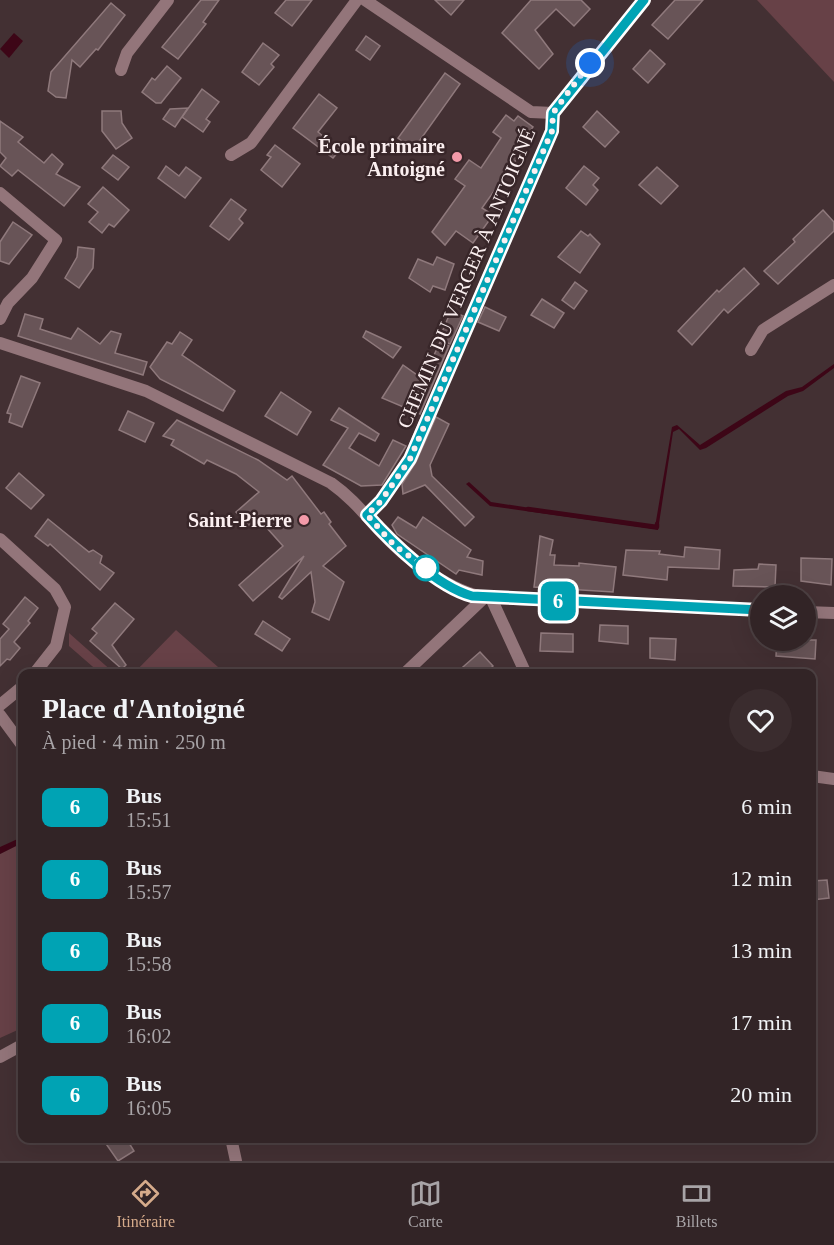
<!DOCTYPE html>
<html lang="fr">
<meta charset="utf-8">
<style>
body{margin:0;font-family:Georgia,serif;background:#3a2c2e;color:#f1f3f6;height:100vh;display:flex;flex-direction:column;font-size:22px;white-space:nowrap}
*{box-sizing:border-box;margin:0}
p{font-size:20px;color:#a8a4a7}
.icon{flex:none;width:33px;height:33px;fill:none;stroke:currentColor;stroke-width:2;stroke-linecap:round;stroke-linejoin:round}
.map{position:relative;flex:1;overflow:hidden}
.sheet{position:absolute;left:18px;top:669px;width:798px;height:474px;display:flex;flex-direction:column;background:#322426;border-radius:12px;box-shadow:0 6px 24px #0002,0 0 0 2px #4d4143}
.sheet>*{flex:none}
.badge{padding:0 12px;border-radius:9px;font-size:21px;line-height:39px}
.tools{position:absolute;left:750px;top:585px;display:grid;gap:12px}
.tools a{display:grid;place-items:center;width:66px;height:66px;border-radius:50%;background:#322426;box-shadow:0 6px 24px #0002,0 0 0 2px #4d4143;font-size:30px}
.you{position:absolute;width:30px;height:30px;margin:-15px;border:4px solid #fff;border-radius:50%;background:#1a73e8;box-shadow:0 0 0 9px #1a73e833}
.map>.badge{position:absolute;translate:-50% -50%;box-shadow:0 0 0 3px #fff}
.round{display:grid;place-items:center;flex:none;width:63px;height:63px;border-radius:32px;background:#3a2c2e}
.overview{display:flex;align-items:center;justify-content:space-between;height:102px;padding:0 24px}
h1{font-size:28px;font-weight:700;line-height:45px}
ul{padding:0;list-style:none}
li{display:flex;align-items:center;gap:18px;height:72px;padding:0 24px}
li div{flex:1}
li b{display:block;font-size:22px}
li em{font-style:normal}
li .badge{min-width:66px;font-weight:700;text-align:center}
.dock{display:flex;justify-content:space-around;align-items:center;height:84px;border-top:2px solid #4d4143;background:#322426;font-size:16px;color:#a8a4a7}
.dock a{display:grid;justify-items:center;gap:3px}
.dock .current{color:#d6ab8b}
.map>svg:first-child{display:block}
.green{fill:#674147}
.water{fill:#3d0617}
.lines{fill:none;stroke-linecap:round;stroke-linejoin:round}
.stream{stroke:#3d0617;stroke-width:4.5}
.building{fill:#685457;stroke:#8f797c;stroke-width:1.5}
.street{stroke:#93757a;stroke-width:12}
.line-casing{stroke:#fff;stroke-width:14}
.line{stroke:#00a3b4;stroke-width:9}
.walk{stroke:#fbeff0;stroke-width:6;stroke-dasharray:0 10.8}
.poi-dot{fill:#f39aa9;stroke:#382629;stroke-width:2}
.stop-dot{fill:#fff;stroke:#00a3b4;stroke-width:3}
.labels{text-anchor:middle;stroke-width:5;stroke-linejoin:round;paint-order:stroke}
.poi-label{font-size:20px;font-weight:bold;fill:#fbeff0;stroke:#382629;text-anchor:end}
.street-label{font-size:20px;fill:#fbeff0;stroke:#382629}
</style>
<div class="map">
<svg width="834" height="1161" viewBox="0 0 834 1161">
<rect width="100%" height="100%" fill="#433033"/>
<g class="green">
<path d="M757,0H834V82Z"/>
<path d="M176,630L218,667L212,673H134Z"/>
<path d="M69,633L114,673H100L69,646Z"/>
<path d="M22,843V1028L0,1038V854Z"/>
</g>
<g class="water">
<path d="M14,33L23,41L9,58L0,49Z"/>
<path d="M834,364V368L803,391L788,396L706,448L700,450L679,429L673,432L658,530L490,506L466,484L469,482L491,502L655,527L672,427L677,425L700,445L786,391L802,387Z"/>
<path d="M22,837V843L0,854V847Z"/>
</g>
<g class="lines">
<path class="stream" d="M528,509L657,527V524"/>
</g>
<g class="building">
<path d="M201,0H219L203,22L206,24L178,59L162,47Z"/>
<path d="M286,0H312L292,26L275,13Z"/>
<path d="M435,0H464L451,15Z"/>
<path d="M531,0H581L590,9L574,26L556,9L535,30L553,54L539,69L502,33Z"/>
<path d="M675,0H703L668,39L652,25Z"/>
<path d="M111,3L125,15L98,50L96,49L80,67L72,60L66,98L56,97L48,91L51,72Z"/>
<path d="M366,36L380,46L370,60L356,50Z"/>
<path d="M263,43L279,55L271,64L274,67L259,85L242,72Z"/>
<path d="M650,50L665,64L648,83L633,69Z"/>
<path d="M167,66L181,78L161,103H156L142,92L152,78L155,80Z"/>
<path d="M445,73L460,84L413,150L398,138Z"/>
<path d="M202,89L219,102L206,119L210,122L203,132L182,117Z"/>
<path d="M319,94L337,108L318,132L340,150L333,158L293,128Z"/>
<path d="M188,108L175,127L163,119L170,109Z"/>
<path d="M102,111H121L122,123L132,138L116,149L102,131Z"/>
<path d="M597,111L619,132L605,147L583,127Z"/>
<path d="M506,115L514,121L518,116L533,127L517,150L521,153L482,208L493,215L473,243L456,231L445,245L432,232L465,186L455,179L469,160L481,168L501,138L493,132Z"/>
<path d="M0,121L23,137L18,142L44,163L52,154L63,164L56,174L80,187L64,206L18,170L12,176L0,166L6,158L0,152Z"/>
<path d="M275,145L300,164L282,187L261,170L271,157L267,155Z"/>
<path d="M113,155L129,167L118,180L102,168Z"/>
<path d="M166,166L179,176L186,167L201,178L185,198L158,178Z"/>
<path d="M584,166L599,178L593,185L598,190L586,205L566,188Z"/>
<path d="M657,167L678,186L661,204L639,185Z"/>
<path d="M103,187L129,210L114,227L109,224L102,233L89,222L98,212L88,204Z"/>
<path d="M231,199L246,210L239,219L243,223L229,240L210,226Z"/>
<path d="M823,210L834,222V231L778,284L764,271L795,242L793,239Z"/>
<path d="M13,222L32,235L9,264L0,261V242Z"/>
<path d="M581,231L588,236L590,234L600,244L580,273L558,257Z"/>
<path d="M78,247L94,249L93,268L79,288L65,278L77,257Z"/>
<path d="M437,257L454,264L445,290L433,286L430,292L409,278L418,259L433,265Z"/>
<path d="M744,268L759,284L728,313L724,309L692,345L678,331L717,290L719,292Z"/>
<path d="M575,282L587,291L574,309L562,300Z"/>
<path d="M542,299L564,313L554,328L531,315Z"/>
<path d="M485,307L506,317L499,331L478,322Z"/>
<path d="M451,311L463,316L450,344L439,339Z"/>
<path d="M25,314L43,319L40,329L71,339L78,328L100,344L111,331L121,334L115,353L147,362L143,375L18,336Z"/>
<path d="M366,331L401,347L393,358L363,337Z"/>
<path d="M180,332L192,340L182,355L235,391L223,411L160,379L150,367L167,342L172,344Z"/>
<path d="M440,342L449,346L420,414L382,398L403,365L423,379Z"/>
<path d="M21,376L40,383L22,427L9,422L11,414L7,413Z"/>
<path d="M281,392L311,412L297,435L265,416Z"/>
<path d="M339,408L379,434L375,441L359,433L349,448L379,466L393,440L406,446L382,485L361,486L323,465L348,428L331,420Z"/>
<path d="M128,411L154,423L145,442L119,430Z"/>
<path d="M436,417L449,424L430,465L432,476L474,517L465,526L425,485L403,494L402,484L416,462Z"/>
<path d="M177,420L258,460L287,480L292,476L321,514L324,512L331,522L329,524L346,546L323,566L344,582L329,620L312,612L315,602L311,572L282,599L279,597L304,556L253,601L239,585L283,546L257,517L249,526L236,512L259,492L236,474L207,460L204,464L171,445L174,440L163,436Z"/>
<path d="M19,473L44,495L31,509L6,488Z"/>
<path d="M398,517L416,528L423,517L471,550L467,557L483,561L482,575L459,570L456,574L397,534L392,525Z"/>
<path d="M48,519L89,552L93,550L102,556L100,563L114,573L100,590L50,544L48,546L35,536Z"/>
<path d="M540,536L553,540L550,555H555L554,565L579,566V563L616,567L613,592L534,587Z"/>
<path d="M685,547L720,550L719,569L668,567L667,580L623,575L626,550L660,551L659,554L684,557Z"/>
<path d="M801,558L832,559L831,585L801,581Z"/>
<path d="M759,564L776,565L775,587L733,586L734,570L758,569Z"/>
<path d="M25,597L38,608L28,621L30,623L14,642L20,648L10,660L7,659L0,666V639L9,629L3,624Z"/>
<path d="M115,603L134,619L112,645L126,665L122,669L90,641L97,633L92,629Z"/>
<path d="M263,621L290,639L282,651L255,634Z"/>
<path d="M600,625L628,626V644L599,641Z"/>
<path d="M541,633L573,634V652L540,651Z"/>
<path d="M650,638L676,639L675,660L650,658Z"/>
<path d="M777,640H816L815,659L776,656Z"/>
<path d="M480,652L493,666L485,674H455Z"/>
<path d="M827,880L829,898L812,900V881Z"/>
<path d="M102,1138H126L134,1151L118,1161Z"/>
</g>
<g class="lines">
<g class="street">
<path d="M365,0L531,112L553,113"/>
<path d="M121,70L127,53L168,0"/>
<path d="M231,155L251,143L357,0"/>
<path d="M0,193L56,240L32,278L8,303L0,319"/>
<path d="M0,343L146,391L331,483C359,503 370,523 394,545C417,567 460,596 491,598L760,610"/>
<path d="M751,350L763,330L834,285"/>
<path d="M367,515L381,501L409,459L552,131L553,113L644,0"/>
<path d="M0,539L55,589L65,607L56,646L34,674"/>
<path d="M491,598L526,674"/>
<path d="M806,612L834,613"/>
<path d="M404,674L485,597"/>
<path d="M0,705L22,687"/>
<path d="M0,715L22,745"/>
<path d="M812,776L834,779"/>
<path d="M0,1057L22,1045"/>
<path d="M231,1138L236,1161"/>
</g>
</g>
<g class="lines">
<defs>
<path id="line" d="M644,0L553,113L552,131L410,459L381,501L367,515C392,543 436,586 472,596L760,610"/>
</defs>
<use href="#line" class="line-casing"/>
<use href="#line" class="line"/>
<path class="walk" d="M426,568L395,546L367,515L381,501L410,459L552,131L553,113L590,63"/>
</g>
<g class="poi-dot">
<circle cx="457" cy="157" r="6"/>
<circle cx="304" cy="520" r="6"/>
</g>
<circle class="stop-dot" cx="426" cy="568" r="12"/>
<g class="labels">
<g class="poi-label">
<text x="445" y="153">École primaire<tspan x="445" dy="23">Antoigné</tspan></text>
<text x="292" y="527">Saint-Pierre</text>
</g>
<g class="street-label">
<text transform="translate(466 278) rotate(-67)" y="7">CHEMIN DU VERGER À ANTOIGNÉ</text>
</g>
</g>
</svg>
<div class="tools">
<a><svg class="icon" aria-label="layers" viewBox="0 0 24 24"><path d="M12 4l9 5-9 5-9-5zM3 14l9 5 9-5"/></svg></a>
</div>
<div class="you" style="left:590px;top:63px"></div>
<b class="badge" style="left:558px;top:601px;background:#00a3b4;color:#fff">6</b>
<section class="sheet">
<div class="overview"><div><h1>Place d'Antoigné</h1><p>À pied · 4 min · 250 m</p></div><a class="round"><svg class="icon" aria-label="heart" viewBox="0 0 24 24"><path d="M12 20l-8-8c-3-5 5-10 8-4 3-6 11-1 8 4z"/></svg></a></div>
<ul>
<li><span class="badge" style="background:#00a3b4;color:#fff">6</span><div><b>Bus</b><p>15:51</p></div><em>6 min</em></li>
<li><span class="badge" style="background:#00a3b4;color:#fff">6</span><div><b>Bus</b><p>15:57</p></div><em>12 min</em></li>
<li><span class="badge" style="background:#00a3b4;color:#fff">6</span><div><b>Bus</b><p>15:58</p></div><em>13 min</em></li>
<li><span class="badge" style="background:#00a3b4;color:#fff">6</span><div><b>Bus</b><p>16:02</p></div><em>17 min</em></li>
<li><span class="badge" style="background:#00a3b4;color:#fff">6</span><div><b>Bus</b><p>16:05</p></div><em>20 min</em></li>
</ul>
</section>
</div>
<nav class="dock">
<a class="current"><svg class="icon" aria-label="directions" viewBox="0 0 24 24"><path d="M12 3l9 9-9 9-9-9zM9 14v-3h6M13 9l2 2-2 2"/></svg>Itinéraire</a>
<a><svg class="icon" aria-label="map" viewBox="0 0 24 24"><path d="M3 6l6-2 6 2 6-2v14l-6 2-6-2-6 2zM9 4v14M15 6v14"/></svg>Carte</a>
<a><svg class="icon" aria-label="tickets" viewBox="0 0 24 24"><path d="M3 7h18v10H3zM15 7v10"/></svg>Billets</a>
</nav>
